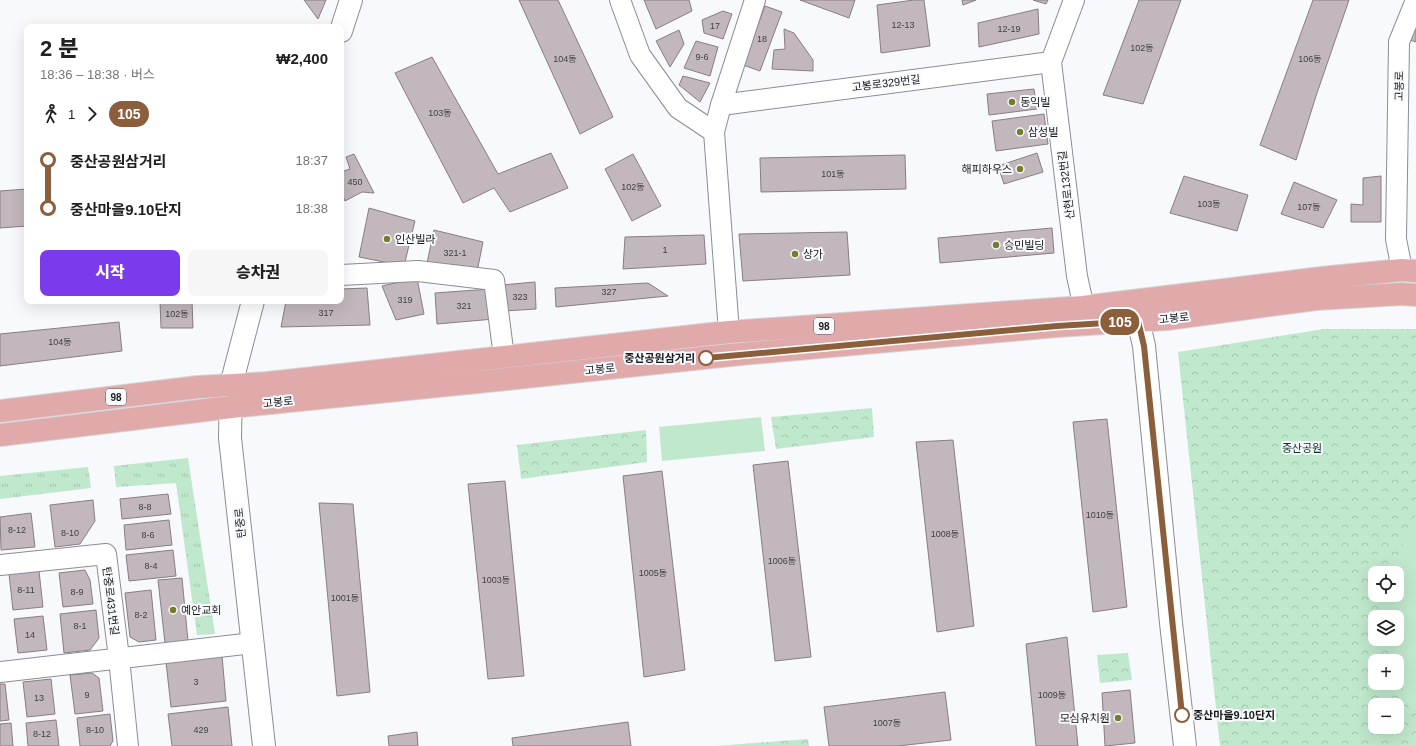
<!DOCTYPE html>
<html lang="ko">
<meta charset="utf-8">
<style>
body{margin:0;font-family:Helvetica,"Noto Sans KR",sans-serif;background:#f6f6f6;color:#202124;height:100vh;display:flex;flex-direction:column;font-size:15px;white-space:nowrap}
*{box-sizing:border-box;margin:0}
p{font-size:13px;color:#757577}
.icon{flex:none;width:22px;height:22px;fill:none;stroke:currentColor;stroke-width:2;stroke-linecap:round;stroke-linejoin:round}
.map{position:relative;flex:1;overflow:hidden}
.sheet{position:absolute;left:24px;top:24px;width:320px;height:280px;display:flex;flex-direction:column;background:#fff;border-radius:8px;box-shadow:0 4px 16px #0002}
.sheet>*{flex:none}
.badge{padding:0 8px;border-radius:13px;font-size:14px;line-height:26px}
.buttons{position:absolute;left:1368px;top:566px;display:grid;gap:8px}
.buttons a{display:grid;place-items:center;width:36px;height:36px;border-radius:8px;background:#fff;box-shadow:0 4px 16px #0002;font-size:20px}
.map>.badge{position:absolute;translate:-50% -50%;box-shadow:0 0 0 2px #fff}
.legs{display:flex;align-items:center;gap:6px;height:44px;padding:0 16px;font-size:13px}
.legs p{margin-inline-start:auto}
.headline{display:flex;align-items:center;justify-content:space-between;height:68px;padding:0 16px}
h1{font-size:22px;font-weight:800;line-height:30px}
.cta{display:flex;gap:8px;margin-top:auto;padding:8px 16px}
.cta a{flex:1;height:46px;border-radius:8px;background:#7c3aed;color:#fff;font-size:16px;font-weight:800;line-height:46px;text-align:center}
.cta a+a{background:#f6f6f6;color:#202124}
ul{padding:0 16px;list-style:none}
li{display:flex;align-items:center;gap:14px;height:48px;font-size:15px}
li i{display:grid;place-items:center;width:6px;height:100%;margin:0 5px;background:currentColor}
li i::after{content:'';width:10px;height:10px;margin:-5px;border:3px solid;border-radius:50%;background:#fff}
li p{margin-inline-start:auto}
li:first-child i{background:linear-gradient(#0000 50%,currentColor 0)}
li:last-child i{background:linear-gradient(currentColor 50%,#0000 0)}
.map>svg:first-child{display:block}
.grass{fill:url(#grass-tufts)}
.park{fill:url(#park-crowns);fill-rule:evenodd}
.pitch{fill:#c0e8cd}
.building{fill:#c1b7bd;stroke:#877e84}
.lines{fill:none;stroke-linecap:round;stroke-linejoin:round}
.street-casing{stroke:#8a8d96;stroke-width:22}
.secondary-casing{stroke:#8a8d96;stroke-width:24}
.primary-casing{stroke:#d5d6d6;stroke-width:24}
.street{stroke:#fff;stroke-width:20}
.secondary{stroke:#fff;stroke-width:22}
.primary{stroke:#e0a9aa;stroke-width:22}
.line-1-casing{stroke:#fff;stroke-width:9}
.line-1{stroke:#8b5e3c;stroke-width:6}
.poi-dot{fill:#747e29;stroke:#f8f9fd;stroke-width:1.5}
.stop-1-dot{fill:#fff;stroke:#8b5e3c;stroke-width:2}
.labels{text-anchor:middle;stroke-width:4;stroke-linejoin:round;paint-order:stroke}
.number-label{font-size:9px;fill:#424145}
.shield{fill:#f8f9fd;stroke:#5b5d60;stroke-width:1}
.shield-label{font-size:10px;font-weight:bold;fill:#181a1d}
.street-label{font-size:11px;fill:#181a1d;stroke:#f8f9fd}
.poi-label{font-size:11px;fill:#181a1d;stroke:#f8f9fd;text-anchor:start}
.stop-label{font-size:11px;font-weight:bold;fill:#181a1d;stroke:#f8f9fd;text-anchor:end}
.park-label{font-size:11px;fill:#00361b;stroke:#f8f9fd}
</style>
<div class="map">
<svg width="1416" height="746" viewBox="0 0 1416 746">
<defs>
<pattern id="grass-tufts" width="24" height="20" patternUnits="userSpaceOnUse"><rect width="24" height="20" fill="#c0e8cd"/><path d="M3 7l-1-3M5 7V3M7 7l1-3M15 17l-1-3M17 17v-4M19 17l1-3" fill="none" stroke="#a4c6b0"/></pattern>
<pattern id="park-crowns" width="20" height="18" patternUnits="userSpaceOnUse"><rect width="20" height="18" fill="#c0e8cd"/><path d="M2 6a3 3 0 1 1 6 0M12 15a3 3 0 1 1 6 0" fill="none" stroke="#a4c6b0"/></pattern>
</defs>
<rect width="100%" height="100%" fill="#f8f9fd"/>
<g class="grass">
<path d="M188,458L215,634L197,635L176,483L116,487L114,466Z"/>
<path d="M88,467L91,488L0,499V476Z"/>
</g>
<g class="park">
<path d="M1324,329H1416V746H1220L1178,352ZM1375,573H1397V595H1375ZM1375,617H1397V639H1375ZM1375,661H1397V683H1375ZM1375,705H1397V727H1375Z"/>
<path d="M872,408L874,437L776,449L771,417Z"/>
<path d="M646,430L647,462L521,479L517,445Z"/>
<path d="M1128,653L1132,680L1100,683L1097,655Z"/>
<path d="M808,739L809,746H715Z"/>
</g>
<g class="pitch">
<path d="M761,417L765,451L662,461L659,427Z"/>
<path d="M1416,514V709L1397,680V661H1392L1390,639H1397V617L1388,616L1390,595H1397V573H1392V569Z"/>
</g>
<g class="building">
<path d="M304,0H326L318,19Z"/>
<path d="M519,0H558L613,117L580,134Z"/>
<path d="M644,0H689L692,11L656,29Z"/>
<path d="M800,0H855L849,18Z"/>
<path d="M914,0H924L930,46L881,53L877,5Z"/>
<path d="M962,0H976L963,5Z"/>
<path d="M1033,0H1048L1046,4Z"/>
<path d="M1139,0H1181L1143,104L1103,95Z"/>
<path d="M1313,0H1349L1316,96L1296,160L1260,145Z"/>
<path d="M765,6L782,12L760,71L743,65Z"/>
<path d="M1038,9L1039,34L979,47L978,23Z"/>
<path d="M723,11L732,14L723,39L704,33L702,20Z"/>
<path d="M184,25V27H152Z"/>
<path d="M1416,25V42L1410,40Z"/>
<path d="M784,29L794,33L813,60V71L772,69L774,50L785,49Z"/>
<path d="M679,30L684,44L670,67L656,41Z"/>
<path d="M696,41L718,47L710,76L684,68Z"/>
<path d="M432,57L498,174L551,153L568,188L510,212L494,188L463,203L395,73Z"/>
<path d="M683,76L710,83L700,102L679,85Z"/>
<path d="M1034,89L1037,109L989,115L987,94Z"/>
<path d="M1044,114L1048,144L996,151L992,121Z"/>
<path d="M1037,153L1043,172L1004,184L998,166Z"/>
<path d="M354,154L374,193L362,192L345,201L341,191V172L350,169L346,157Z"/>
<path d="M633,154L661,206L632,221L605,169Z"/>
<path d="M905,155L906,189L761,192L760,158Z"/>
<path d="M1184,176L1248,195L1237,231L1170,213Z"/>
<path d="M1381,176V222H1351V204L1363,205V178Z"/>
<path d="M1294,182L1337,200L1323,228L1281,214Z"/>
<path d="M27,189V226L0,228V191Z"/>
<path d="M369,208L415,221L404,266L359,257Z"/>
<path d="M1052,228L1054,253L940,263L938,238Z"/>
<path d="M434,230L483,242L477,272L427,263Z"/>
<path d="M847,232L850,275L743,281L739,234Z"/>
<path d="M704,235L706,264L623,269L625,237Z"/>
<path d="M417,278L424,314L396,320L382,286Z"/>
<path d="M535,282L536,309L505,311L502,285Z"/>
<path d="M648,283L668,296L556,307L555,288Z"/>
<path d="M367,288L370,325L281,327L286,301H341V289Z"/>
<path d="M490,289L494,319L437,324L435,293Z"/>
<path d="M160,301H192L193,328H161Z"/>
<path d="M119,322L122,351L0,366V334Z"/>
<path d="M1107,419L1127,607L1093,612L1073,422Z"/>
<path d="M953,440L974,626L937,632L916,442Z"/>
<path d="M788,461L811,657L775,661L753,465Z"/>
<path d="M662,471L685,670L644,677L623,476Z"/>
<path d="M505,481L524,676L488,679L468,484Z"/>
<path d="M168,494L171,514L122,519L120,499Z"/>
<path d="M93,500L95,521L80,544L55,547L50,505Z"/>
<path d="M319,503L353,504L370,692L337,696Z"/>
<path d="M31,513L35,547L1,550L0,517Z"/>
<path d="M169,520L172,545L126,550L124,525Z"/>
<path d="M173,550L176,576L129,581L126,555Z"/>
<path d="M85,570L90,580L93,604L63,607L59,573Z"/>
<path d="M39,571L43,607L13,610L9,574Z"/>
<path d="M182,578L188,641L165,643L158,580Z"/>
<path d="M151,590L156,640L139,642L130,637L125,593Z"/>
<path d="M96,610L99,638L90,650L64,653L60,614Z"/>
<path d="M43,616L47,650L18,653L14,619Z"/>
<path d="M1067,637L1078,746H1036L1026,644Z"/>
<path d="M222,656L226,701L171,707L166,662Z"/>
<path d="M92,673L99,678L103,711L75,714L70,675Z"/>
<path d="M51,679L55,714L27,717L23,682Z"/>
<path d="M0,684H5L9,720L0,721Z"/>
<path d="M1130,690L1135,743L1105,746L1102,693Z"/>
<path d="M945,692L951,740L898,746H829L824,707Z"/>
<path d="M228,707L232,746H172L168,714Z"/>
<path d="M110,714L113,741L110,746H80L77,718Z"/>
<path d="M56,720L59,746H28L26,723Z"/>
<path d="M628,722L631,746H513L512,738Z"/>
<path d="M11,723L13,746H0V724Z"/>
<path d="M417,732L418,746H389L388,736Z"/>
</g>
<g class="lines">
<defs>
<g id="street">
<path d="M620,0L640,55L678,108L714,132"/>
<path d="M1074,0L1051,62L1077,276L1087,322"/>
<path d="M721,105L1051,62"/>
<path d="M1402,270L1396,239L1399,42L1416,0"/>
<path d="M341,275L418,271L494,280L504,357"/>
<path d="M729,332L714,132L721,105L755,0"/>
<path d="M0,565L106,554L119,658L128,746"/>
<path d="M0,672L253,643"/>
</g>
<g id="secondary">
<path d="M341,31L351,0"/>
<path d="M253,301L231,385L230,438L264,746"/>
<path d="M1134,302L1144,346L1171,623L1185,746"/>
</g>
<g id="primary">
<path d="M0,411L198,387L268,383L729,332L1083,307L1321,278L1402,270L1416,271"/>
<path d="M0,435L231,407L507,379L731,355L1057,326L1167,319L1316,299L1402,294L1416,295"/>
</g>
</defs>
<use href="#street" class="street-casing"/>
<use href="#secondary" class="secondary-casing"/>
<use href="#primary" class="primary-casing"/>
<use href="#street" class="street"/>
<use href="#secondary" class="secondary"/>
<use href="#primary" class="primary"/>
</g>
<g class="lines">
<defs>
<path id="line-1" d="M706,358L1057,326L1138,321L1144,346L1182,715"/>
</defs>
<use href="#line-1" class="line-1-casing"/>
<use href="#line-1" class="line-1"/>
</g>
<g class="poi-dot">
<circle cx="1012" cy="102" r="4"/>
<circle cx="1020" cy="132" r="4"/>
<circle cx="1020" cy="169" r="4"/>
<circle cx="387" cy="239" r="4"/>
<circle cx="996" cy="245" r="4"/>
<circle cx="795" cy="254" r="4"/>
<circle cx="173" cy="610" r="4"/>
<circle cx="1118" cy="718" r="4"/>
</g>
<g class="stop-1-dot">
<circle cx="706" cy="358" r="7"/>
<circle cx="1182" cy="715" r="7"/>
</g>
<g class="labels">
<g class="number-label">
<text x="903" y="28">12-13</text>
<text x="715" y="29">17</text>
<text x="1009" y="32">12-19</text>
<text x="762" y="42">18</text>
<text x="1142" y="51">102동</text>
<text x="702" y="60">9-6</text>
<text x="565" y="62">104동</text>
<text x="1310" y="62">106동</text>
<text x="440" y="116">103동</text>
<text x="833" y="177">101동</text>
<text x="355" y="185">450</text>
<text x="633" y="190">102동</text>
<text x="1209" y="207">103동</text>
<text x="1309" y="210">107동</text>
<text x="665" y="253">1</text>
<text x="455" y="256">321-1</text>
<text x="609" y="295">327</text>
<text x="520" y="300">323</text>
<text x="405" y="303">319</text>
<text x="464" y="309">321</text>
<text x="326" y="316">317</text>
<text x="177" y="317">102동</text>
<text x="60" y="345">104동</text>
<text x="145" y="510">8-8</text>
<text x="1100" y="518">1010동</text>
<text x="17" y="533">8-12</text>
<text x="70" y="536">8-10</text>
<text x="945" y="537">1008동</text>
<text x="148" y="538">8-6</text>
<text x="782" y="564">1006동</text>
<text x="151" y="569">8-4</text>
<text x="653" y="576">1005동</text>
<text x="496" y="583">1003동</text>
<text x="26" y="593">8-11</text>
<text x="77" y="595">8-9</text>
<text x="345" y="601">1001동</text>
<text x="141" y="618">8-2</text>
<text x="80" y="629">8-1</text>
<text x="30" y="638">14</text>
<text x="196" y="685">3</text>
<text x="87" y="698">9</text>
<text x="1052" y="698">1009동</text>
<text x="39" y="701">13</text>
<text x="887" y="726">1007동</text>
<text x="95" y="733">8-10</text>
<text x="201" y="733">429</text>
<text x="42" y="737">8-12</text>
</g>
<g class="shield">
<rect x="814" y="318" width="20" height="16" rx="3"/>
<rect x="106" y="389" width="20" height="16" rx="3"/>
</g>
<g class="shield-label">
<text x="824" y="330">98</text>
<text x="116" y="401">98</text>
</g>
<g class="street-label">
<text transform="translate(886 83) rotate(-7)" y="4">고봉로329번길</text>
<text transform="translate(1399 86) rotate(-89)" y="4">고봉로</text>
<text transform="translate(1066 185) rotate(-97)" y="4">산현로132번길</text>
<text transform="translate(1174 318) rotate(-6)" y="4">고봉로</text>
<text transform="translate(600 369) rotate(-6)" y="4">고봉로</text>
<text transform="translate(278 402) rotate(-6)" y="4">고봉로</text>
<text transform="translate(240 523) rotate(-96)" y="4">탄중로</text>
<text transform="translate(111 601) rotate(83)" y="4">탄중로431번길</text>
</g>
<g class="poi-label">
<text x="1020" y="106">동익빌</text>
<text x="1028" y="136">삼성빌</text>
<text x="1012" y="173" text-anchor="end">해피하우스</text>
<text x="395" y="243">인산빌라</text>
<text x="1004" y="249">승민빌딩</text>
<text x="803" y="258">상가</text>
<text x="181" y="614">예안교회</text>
<text x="1110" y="722" text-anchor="end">모심유치원</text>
</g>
<g class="stop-label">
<text x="695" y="362">중산공원삼거리</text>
<text x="1193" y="719" text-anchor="start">중산마을9.10단지</text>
</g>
<g class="park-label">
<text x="1302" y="452">중산공원</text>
</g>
</g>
</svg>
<div class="buttons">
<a><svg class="icon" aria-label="locate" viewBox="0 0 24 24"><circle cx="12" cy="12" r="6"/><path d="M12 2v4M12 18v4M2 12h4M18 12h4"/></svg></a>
<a><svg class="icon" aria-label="layers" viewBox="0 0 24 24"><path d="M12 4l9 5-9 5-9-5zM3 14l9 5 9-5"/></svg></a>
<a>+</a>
<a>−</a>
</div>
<b class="badge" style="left:1120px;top:322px;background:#8b5e3c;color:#fff">105</b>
<section class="sheet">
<div class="headline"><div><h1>2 분</h1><p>18:36 – 18:38 · 버스</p></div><b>₩2,400</b></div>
<div class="legs"><svg class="icon" aria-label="walk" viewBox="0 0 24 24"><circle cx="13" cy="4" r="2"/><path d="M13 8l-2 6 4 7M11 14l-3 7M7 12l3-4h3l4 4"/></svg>1<svg class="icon" aria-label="forward" viewBox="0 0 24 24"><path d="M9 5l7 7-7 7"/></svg><b class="badge" style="background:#8b5e3c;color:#fff">105</b></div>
<ul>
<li><i style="color:#8b5e3c"></i><b>중산공원삼거리</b><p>18:37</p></li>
<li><i style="color:#8b5e3c"></i><b>중산마을9.10단지</b><p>18:38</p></li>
</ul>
<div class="cta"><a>시작</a><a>승차권</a></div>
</section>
</div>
